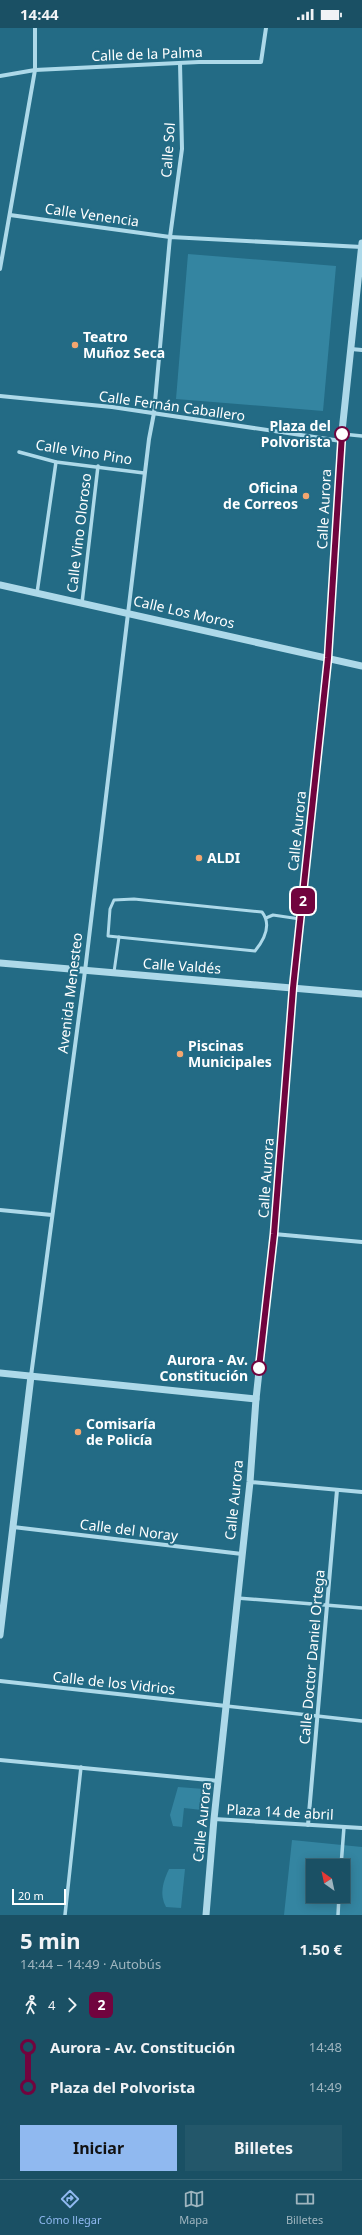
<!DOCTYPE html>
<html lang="es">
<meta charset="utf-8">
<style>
body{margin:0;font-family:"Noto Sans",sans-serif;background:#23576a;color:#f1f3f6;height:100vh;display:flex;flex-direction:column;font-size:15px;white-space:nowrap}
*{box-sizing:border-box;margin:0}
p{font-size:13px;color:#9fb5bf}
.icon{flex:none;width:22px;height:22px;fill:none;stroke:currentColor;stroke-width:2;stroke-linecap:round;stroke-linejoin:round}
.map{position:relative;height:1887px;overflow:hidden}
.panel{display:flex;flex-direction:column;background:#1a5064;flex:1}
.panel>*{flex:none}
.badge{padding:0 8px;border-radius:6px;font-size:14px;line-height:26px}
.needle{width:26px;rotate:327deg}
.tools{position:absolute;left:306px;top:1831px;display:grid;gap:8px}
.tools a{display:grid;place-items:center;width:44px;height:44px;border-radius:0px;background:#1a5064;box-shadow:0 2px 10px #0003,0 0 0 1px #386778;font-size:20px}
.scale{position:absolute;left:12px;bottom:10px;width:54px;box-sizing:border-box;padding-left:4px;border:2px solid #fff;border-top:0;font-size:11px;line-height:14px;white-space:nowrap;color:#fff;-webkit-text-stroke:3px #236b85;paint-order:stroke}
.map>.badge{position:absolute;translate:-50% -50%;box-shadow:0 0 0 2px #fff}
.legs{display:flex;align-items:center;gap:6px;height:44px;padding:0 20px;font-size:13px}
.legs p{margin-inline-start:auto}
.overview{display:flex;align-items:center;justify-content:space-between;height:68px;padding:0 20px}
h1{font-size:22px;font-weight:700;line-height:30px}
.cta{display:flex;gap:8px;margin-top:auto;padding:8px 20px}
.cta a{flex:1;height:46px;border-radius:0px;background:#90b9f0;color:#111;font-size:16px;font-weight:700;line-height:46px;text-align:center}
.cta a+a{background:#23576a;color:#f1f3f6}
ul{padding:0 20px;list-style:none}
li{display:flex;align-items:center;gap:14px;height:40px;font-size:15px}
li i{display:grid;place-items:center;width:6px;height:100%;margin:0 5px;background:currentColor}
li i::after{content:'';width:10px;height:10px;margin:-5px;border:3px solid;border-radius:50%;background:#1a5064}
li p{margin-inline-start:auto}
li:first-child i{background:linear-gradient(#0000 50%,currentColor 0)}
li:last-child i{background:linear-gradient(currentColor 50%,#0000 0)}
.status{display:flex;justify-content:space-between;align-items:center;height:28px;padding:0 20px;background:#1a5064;direction:ltr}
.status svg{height:11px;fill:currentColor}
.dock{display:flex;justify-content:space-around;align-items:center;height:56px;border-top:1px solid #386778;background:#1a5064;font-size:11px;color:#9fb5bf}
.dock a{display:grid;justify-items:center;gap:2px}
.dock .on{color:#90b9f0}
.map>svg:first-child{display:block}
.green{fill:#3485a1;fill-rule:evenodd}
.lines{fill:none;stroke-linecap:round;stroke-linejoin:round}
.service{stroke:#add9e9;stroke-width:3}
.pedestrian{stroke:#add9e9;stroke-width:3.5}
.minor{stroke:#add9e9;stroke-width:4}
.tertiary{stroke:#add9e9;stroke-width:7}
.line-1-casing{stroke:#fff;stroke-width:9}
.line-1{stroke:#71043e;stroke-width:6}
.poi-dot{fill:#f4a66f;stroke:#236b85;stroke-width:1.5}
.stop-1-dot{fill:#fff;stroke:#71043e;stroke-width:2}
.labels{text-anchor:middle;stroke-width:4;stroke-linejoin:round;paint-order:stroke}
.street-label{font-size:14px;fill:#fff;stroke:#236b85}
.poi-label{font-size:14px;font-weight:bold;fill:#fff;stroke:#236b85;text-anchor:start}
.stop-label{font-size:14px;font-weight:bold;fill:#fff;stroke:#236b85;text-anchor:end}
</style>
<div class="status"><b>14:44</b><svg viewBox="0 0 49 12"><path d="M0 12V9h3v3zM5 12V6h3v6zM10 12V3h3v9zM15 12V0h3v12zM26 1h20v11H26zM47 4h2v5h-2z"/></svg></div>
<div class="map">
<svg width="362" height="1887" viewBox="0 0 362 1887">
<rect width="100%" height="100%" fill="#236b85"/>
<g class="green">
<path d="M188,226L336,238L323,383L176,371Z"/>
<path d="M178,1759L204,1761L202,1782L184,1780L182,1799L173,1798L170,1787Z"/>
<path d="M292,1812L362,1819V1887H284ZM313,1838H343V1868H313Z"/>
<path d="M169,1841H185L181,1880L166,1879C159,1866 163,1854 169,1841Z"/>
</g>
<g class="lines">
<g class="service">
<path d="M134,871L262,884C272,897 264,912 255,923L108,908L110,881L114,872Z"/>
<path d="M266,890L273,887L300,891"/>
<path d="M114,944L119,909"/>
</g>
<g class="pedestrian">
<path d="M342,406L362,408"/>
<path d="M19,424L56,434L144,445"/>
<path d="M37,565L56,434"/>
<path d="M82,575L98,438"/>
<path d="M237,1570L362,1580"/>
<path d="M226,1678L362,1693"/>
<path d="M341,1838L344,1799"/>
<path d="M65,1887L81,1739"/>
<path d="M338,1887L339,1868"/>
</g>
<g class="minor">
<path d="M0,48L35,42L199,34H261L266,0"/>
<path d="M10,187L170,209L182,121L180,35"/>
<path d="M0,241L35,42V0"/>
<path d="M351,321L362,322"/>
<path d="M0,368L112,379L341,413"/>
<path d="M0,1182L52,1187"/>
<path d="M274,1206L362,1214"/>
<path d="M31,1348L85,943L149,411L154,385L170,209L362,219"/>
<path d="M250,1454L362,1464"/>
<path d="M13,1499L242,1526"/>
<path d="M0,1653L226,1678"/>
<path d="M0,1732L219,1753"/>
<path d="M214,1791L362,1800"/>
<path d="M308,1797L337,1462"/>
</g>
<g class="tertiary">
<path d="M0,557L362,638"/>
<path d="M0,935L362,966"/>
<path d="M0,1345L256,1371"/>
<path d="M0,1607L31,1348"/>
<path d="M206,1887L214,1791L250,1454L256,1371L274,1206L293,960L328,630L341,413L362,215"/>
</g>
</g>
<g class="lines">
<defs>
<path id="line-1" d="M259,1340L274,1206L293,960L328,630L342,406"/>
</defs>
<use href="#line-1" class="line-1-casing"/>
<use href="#line-1" class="line-1"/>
</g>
<g class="poi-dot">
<circle cx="75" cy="317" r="4"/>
<circle cx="306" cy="468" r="4"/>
<circle cx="199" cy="830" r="4"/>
<circle cx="180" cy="1026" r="4"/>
<circle cx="78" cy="1404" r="4"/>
</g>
<g class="stop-1-dot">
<circle cx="342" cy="406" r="7"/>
<circle cx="259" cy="1340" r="7"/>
</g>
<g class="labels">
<g class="street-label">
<text transform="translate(147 26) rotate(-2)" y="5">Calle de la Palma</text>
<text transform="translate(168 122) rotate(-86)" y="5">Calle Sol</text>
<text transform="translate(92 187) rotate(8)" y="5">Calle Venencia</text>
<text transform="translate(172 378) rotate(8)" y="5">Calle Fernán Caballero</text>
<text transform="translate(84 424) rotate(9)" y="5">Calle Vino Pino</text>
<text transform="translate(324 481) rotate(-87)" y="5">Calle Aurora</text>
<text transform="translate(79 505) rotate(-83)" y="5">Calle Vino Oloroso</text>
<text transform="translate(184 584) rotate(13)" y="5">Calle Los Moros</text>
<text transform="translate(297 803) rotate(-84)" y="5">Calle Aurora</text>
<text transform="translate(182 938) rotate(4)" y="5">Calle Valdés</text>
<text transform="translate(70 965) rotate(-83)" y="5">Avenida Menesteo</text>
<text transform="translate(266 1150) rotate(-86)" y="5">Calle Aurora</text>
<text transform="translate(234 1472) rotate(-84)" y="5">Calle Aurora</text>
<text transform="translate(129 1502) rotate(7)" y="5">Calle del Noray</text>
<text transform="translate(312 1629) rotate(-85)" y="5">Calle Doctor Daniel Ortega</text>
<text transform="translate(114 1655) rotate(6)" y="5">Calle de los Vidrios</text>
<text transform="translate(280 1784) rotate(3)" y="5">Plaza 14 de abril</text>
<text transform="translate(202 1794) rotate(-84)" y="5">Calle Aurora</text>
</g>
<g class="poi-label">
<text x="83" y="314">Teatro<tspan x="83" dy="16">Muñoz Seca</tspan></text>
<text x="298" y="465" text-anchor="end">Oficina<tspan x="298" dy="16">de Correos</tspan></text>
<text x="207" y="835">ALDI</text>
<text x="188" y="1023">Piscinas<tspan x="188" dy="16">Municipales</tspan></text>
<text x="86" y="1401">Comisaría<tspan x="86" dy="16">de Policía</tspan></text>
</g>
<g class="stop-label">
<text x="331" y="403">Plaza del<tspan x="331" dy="16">Polvorista</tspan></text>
<text x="248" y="1337">Aurora - Av.<tspan x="248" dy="16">Constitución</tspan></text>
</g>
</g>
</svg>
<div class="tools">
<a><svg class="needle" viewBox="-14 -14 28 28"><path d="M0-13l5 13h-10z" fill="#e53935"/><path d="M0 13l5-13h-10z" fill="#9fb5bf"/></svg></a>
</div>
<div class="scale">20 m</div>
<b class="badge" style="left:303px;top:873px;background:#71043e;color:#fff">2</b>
</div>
<section class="panel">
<div class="overview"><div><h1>5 min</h1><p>14:44 – 14:49 · Autobús</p></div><b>1.50 €</b></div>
<div class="legs"><svg class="icon" aria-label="walk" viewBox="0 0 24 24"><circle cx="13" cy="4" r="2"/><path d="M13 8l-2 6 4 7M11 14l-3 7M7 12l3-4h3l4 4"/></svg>4<svg class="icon" aria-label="forward" viewBox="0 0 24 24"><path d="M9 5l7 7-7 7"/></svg><b class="badge" style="background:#71043e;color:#fff">2</b></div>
<ul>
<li><i style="color:#71043e"></i><b>Aurora - Av. Constitución</b><p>14:48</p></li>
<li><i style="color:#71043e"></i><b>Plaza del Polvorista</b><p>14:49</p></li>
</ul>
<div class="cta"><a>Iniciar</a><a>Billetes</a></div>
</section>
<nav class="dock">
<a class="on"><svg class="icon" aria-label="directions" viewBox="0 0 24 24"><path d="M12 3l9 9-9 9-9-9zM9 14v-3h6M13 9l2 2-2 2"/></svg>Cómo llegar</a>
<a><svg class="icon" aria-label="map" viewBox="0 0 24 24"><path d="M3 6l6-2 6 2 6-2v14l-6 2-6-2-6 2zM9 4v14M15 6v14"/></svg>Mapa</a>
<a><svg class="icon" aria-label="tickets" viewBox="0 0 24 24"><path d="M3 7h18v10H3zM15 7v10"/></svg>Billetes</a>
</nav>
